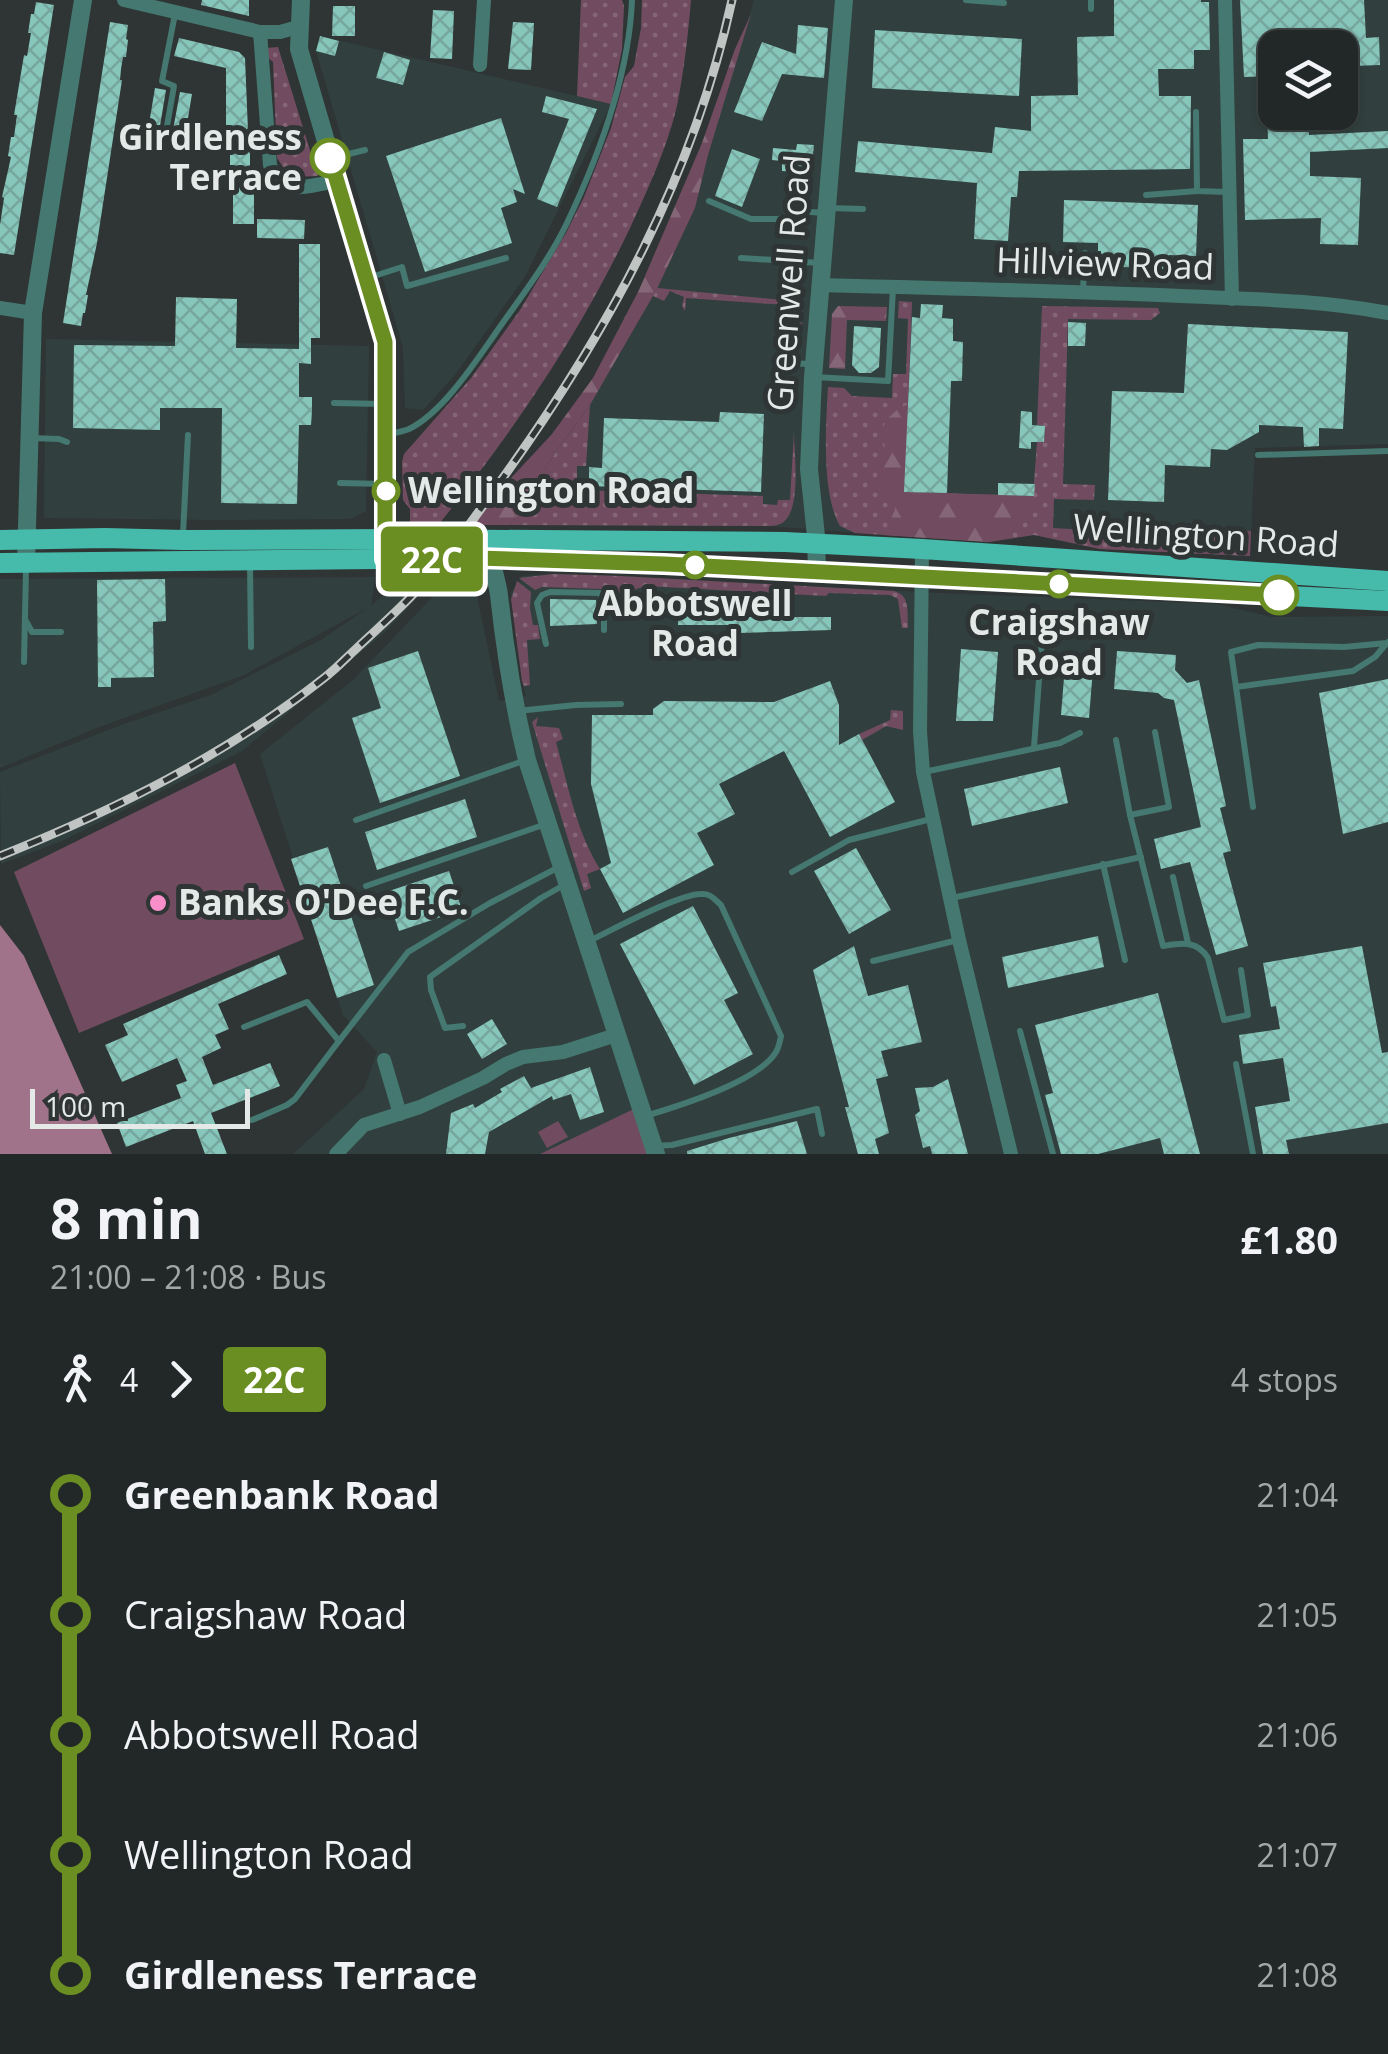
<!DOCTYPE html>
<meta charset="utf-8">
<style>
body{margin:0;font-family:"Open Sans",sans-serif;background:#2e3433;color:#f1f3f6;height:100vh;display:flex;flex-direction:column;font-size:38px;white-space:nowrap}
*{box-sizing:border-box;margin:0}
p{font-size:32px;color:#a2a6a7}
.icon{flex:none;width:55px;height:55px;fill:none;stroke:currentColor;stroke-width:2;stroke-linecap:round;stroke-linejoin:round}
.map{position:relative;height:1154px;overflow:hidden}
.details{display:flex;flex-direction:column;background:#222827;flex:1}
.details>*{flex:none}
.badge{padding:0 20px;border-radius:8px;font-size:35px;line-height:65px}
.buttons{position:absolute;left:1258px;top:30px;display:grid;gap:20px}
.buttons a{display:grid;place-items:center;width:100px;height:100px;border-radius:20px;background:#222827;box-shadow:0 2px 8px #0004,0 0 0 2px #3f4444;font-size:50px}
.scale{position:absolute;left:30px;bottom:25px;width:220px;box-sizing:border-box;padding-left:10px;border:5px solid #e4e9e8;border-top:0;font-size:28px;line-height:35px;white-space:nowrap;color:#e4e9e8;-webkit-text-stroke:8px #2e3534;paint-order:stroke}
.map>.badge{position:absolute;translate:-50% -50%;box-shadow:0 0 0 5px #fff}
.legs{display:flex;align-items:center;gap:15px;height:110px;padding:0 50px;font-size:32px}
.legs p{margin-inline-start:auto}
.headline{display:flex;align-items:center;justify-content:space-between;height:170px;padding:0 50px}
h1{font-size:55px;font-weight:700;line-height:75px}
ul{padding:0 50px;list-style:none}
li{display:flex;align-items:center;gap:35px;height:120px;font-size:38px}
li i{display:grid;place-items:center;width:15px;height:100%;margin:0 12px;background:currentColor}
li i::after{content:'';width:25px;height:25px;margin:-12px;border:8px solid;border-radius:50%;background:#222827}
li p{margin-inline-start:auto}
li:first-child i{background:linear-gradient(#0000 50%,currentColor 0)}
li:last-child i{background:linear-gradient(currentColor 50%,#0000 0)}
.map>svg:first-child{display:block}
.built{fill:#31403e;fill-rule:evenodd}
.grass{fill:url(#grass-dots)}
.forest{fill:url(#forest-firs)}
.green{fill:#714c60}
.water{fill:#a1738b}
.building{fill:url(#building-cross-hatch)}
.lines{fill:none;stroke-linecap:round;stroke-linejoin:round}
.service{stroke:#457870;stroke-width:6}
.minor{stroke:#457870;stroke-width:14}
.tertiary{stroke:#457870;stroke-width:18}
.primary{stroke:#46bbac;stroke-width:20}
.rail-casing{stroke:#c0c5c4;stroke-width:9}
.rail{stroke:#2e3534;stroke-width:5;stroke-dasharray:15;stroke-linecap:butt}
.line-1-casing{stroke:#fff;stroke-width:22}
.line-1{stroke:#6b8e23;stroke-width:15}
.stop-1-dot{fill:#fff;stroke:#6b8e23;stroke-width:5}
.poi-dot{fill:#f98fca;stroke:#2e3534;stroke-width:4}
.labels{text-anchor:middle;stroke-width:10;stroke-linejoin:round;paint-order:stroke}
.stop-label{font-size:35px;font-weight:bold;fill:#e4e9e8;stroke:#2e3534}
.street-label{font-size:35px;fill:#e4e9e8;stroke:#2e3534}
.poi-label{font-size:35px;font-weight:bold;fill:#e4e9e8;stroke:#2e3534;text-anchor:start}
</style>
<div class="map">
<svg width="1388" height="1154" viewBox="0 0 1388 1154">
<defs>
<pattern id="grass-dots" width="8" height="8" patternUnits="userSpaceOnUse" patternTransform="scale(2.5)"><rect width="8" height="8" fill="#714c60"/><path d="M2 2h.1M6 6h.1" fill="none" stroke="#856677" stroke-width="1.8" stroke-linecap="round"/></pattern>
<pattern id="forest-firs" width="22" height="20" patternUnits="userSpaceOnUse" patternTransform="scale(2.5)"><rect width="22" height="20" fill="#714c60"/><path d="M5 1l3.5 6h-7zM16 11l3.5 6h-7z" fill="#856677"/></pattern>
<pattern id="building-cross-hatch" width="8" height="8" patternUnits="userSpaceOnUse" patternTransform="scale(2.5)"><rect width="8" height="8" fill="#87c6bb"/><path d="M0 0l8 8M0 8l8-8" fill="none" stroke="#76a69e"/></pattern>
</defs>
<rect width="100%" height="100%" fill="#2e3534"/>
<g class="built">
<path d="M754,0H1388V444L1255,448L1250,556L1100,549L1034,535L989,542L765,526L510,525L557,450L590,405L657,289L695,208L708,155ZM1275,48H1340V112H1275Z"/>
<path d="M320,36L611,104L524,278L455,375L423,410L405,408L403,347L316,51Z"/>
<path d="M46,339L369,346L366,511L350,519L218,520L44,518Z"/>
<path d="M407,574H439L385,632L242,751L62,841L1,864L0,772L124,724L211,695L321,640L369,607L244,675L99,727L0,768V579L375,577L371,606Z"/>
<path d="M554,574L620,576L939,593L1216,604L1272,617L1388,616V1154H657L641,1109L613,1119L545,1154H293L364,1089L377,1052L343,1015L260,754L353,680L447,582L464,580L475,587L499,701L526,696L522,681L511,593L522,576Z"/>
</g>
<g class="grass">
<path d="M581,0H622L624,6L622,49L611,104L577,96Z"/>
<path d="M642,0H691C688,36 684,71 677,106C667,148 648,189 630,228C579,335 513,432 439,524H410V509L403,500L402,462L404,454L471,378L520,310L566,233L584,197L611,128L625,77L634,66L641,28Z"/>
<path d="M278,47L318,176L290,177L277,158L273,62L267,57L266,48Z"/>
<path d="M657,288L803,302L801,334L796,345L798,347L789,349L785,345V341H796L798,318L787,317V305L686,298L685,311L682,306L684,297L670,291L664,301L653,296Z"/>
<path d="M899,301L912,302L905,492L1033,496L1037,442L1044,441L1045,426L1037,425L1042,306L1158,308L1160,313L1151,320L1068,319L1063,484L1095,485L1094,500L1054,499L1053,528L1175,535L1176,528L1251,531L1250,556L1100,549L1034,535L989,542L855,533L840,526C821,493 826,425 828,387L844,388L852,396L892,398L893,374H906L908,319L898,318Z"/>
<path d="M590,405L586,466H577V490L763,496V504L777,505L778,500H790L794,432C794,453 802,511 782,523C777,526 771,526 765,526L510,525L557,450Z"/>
<path d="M553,574L620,576L894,591C911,595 907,614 908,628H902L898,599L890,595L829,593L826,596L646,586L620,594V608H609V596L602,589L542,587L535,590L519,578Z"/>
<path d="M517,581L531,592L530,608L533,625H538L540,639L527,640L530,685L524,686L522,681L511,599Z"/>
<path d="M891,710L903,711V730L886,726L862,740L859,734L890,720Z"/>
<path d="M538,717L536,726L559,728L563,739L556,742C568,785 576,831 600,869L587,874L591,888L584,891L532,722Z"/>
</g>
<g class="forest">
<path d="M751,14L708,155L695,208L657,289L590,405L557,450L510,525H474L499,491L552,434L593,378L639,290L702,143L735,49Z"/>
<path d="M838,306L887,307L886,321L847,320L845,369L829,368L832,314Z"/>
<path d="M908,404L905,492L1034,496L1027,521L989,542L883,535L895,510V500L879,484L877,475L885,449L882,429L887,419L897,410Z"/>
</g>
<g class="green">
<path d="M235,763L304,939L79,1033L14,872Z"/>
<path d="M640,1106L656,1154H540Z"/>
<path d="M558,1121L568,1137L547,1148L538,1132Z"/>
</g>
<path class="water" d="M0,925L24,956L112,1154H0Z"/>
<g class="building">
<path d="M202,0H249V16L201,5Z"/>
<path d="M1114,0H1201V2H1209L1210,50H1194V69H1158L1159,96H1191L1190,169L1019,171L1017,197H1011L1008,241L974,239L977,183L855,172L858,141L992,153L995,127L1031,131V96L1078,95L1077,37L1114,36Z"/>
<path d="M1240,0H1364L1366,38L1379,37L1380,65L1353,66L1354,99L1340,100V48H1275V76L1244,77Z"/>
<path d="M36,2L54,5L14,255L0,253V225L4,198L2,197L11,157L8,156L11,137H14L17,115H14L24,55L27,56L31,33H28L31,14H34Z"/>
<path d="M333,6H355V36H332Z"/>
<path d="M433,10L454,11L452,59L430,58Z"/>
<path d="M110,22L128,25L126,39L128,40L126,57H123L121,69L120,80H122L97,243L86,295H88L85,313H83L81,326L63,323Z"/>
<path d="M513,22L534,23L531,70L508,69Z"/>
<path d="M798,25L828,28L824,78L782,74L762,121L734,112L762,42L796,54Z"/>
<path d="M875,30L1022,39L1019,96L872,88Z"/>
<path d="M320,36L339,41L335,56L316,51Z"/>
<path d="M179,38L239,52L245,58L248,131L250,130V177H254V224H233V177H230V131L226,130V68L174,56Z"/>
<path d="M384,52L410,60L403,85L376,78Z"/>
<path d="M155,88L166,90L157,144L146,142Z"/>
<path d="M180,92L192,94L183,148L170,146Z"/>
<path d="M546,96L597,109L557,207L537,199L569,119L542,112Z"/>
<path d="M1267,112H1307L1309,135L1388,131V148L1310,152V176L1361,178L1358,245L1320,244L1321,218L1245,220L1243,139H1268Z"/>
<path d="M501,118L525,194L513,189L517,202L501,208L512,243L425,272L386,156Z"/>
<path d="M797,144L814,145L811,173L782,171V161L772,160L773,148L796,150Z"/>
<path d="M732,149L760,159L742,207L715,196Z"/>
<path d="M1064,200L1198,205L1196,256L1169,255L1168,269L1101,266V251H1098V243L1063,242Z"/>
<path d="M257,219L305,220L304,239L257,238Z"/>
<path d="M299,244H320V338H311V364L299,363V397H312V411L311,425H299L297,504L221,503L222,408H160V430L73,428L74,345L175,346L176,297L237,299L236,348L299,349Z"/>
<path d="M788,268L799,269L797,295H786Z"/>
<path d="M921,304L943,305L942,318L953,319V341L963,342L962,381H951L947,493L904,492L912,317L920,318Z"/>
<path d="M1068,322L1086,323L1085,346H1068Z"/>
<path d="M1188,324L1348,332L1343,429L1319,428V446L1304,447L1303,427L1259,425V432L1227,450L1211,449L1210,467L1165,465L1164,502L1108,500L1112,391L1184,393Z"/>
<path d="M854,326L881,328L879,367L871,373H859L852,365Z"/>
<path d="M1021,411L1032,412V425L1045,426L1044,442H1031V449L1019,448Z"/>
<path d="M720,412L764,414L761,492L589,486V467L602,468L604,418L719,422Z"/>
<path d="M998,483L1035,484L1034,496L998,495Z"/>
<path d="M165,579L166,621L153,622L154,677L111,678V687H98L97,580Z"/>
<path d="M550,599L596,600L597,624L550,626Z"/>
<path d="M678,611H738V617H831V630L739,633L738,620V625H678Z"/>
<path d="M961,649L998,652L993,721H956Z"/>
<path d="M418,651L460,776L380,803L352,718L381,708L368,668Z"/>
<path d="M1117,651L1176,655L1175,670L1187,683L1199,680L1226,806L1220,808L1231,851L1223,853L1248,946L1216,955L1190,862L1161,869L1154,839L1201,827L1174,700L1164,698L1158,693L1114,689Z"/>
<path d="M1066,653L1094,656L1089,718L1061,715Z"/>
<path d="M1388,679V822L1343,834L1319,693Z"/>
<path d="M830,681L839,705V745L859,734L895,802L830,837L784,751L719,784L735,814L697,833L714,865L623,913L600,869L611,863L591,784L592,715H653V709L664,701L774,702Z"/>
<path d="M1060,767L1068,803L972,826L964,789Z"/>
<path d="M465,799L477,837L377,870L365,832Z"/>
<path d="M328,847L374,985L337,998L291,859Z"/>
<path d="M856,848L891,910L849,934L814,871Z"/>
<path d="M449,871L462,910L399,931L386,892Z"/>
<path d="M693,906L738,993L724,1000L753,1054L694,1085L620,944Z"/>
<path d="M1098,936L1104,967L1008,988L1002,957Z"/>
<path d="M854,946L868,996L908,985L922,1042L881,1051L888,1076L876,1079L889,1133L875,1139L879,1154H858L845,1107H849L813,970Z"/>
<path d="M1362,946L1382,1053L1388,1052V1123L1286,1140L1289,1154H1263L1255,1107L1290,1101L1283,1058L1243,1064L1239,1035L1280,1029L1276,1006L1271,1007L1263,963Z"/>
<path d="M279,955L287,974L218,1004L229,1029L215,1035L221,1048L202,1057L213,1085L270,1063L280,1086L211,1113L227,1154H205L193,1121L126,1147L117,1123L181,1098L176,1085L187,1081L177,1058L122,1082L105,1045L128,1035L123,1024Z"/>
<path d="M1158,993L1200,1154H1164L1160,1138L1098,1154H1061L1045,1095L1053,1093L1035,1025Z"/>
<path d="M492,1019L507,1044L482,1059L467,1034Z"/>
<path d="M590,1067L604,1112L580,1120L571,1094L553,1100L552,1096L489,1132L485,1154H446L451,1113L473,1104L475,1108L502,1092L500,1089L524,1076L531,1088Z"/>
<path d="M948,1079L968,1154H932L930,1146L923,1148L915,1115L920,1111L915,1088L933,1087Z"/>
<path d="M797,1121L807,1154H687V1151L729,1138Z"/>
</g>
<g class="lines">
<g class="service">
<path d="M966,0L1004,3"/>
<path d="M1091,9V0"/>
<path d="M1196,112L1197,191L1228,192"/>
<path d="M164,143L174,86L162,81L175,14"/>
<path d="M332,158L365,150"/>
<path d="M1146,195L1197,191"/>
<path d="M709,201L751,219H779L797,211L825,213"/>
<path d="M828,208L863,209"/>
<path d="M741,258L820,263"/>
<path d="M368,278L402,267L407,286L506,258"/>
<path d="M1083,291L1085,253"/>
<path d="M777,363L812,364"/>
<path d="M814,377L888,381L893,288"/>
<path d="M334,403L384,404"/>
<path d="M386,435C393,433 402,432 409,429C442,413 474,364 495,334C519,299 547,264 566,225C599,156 629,77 632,0"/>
<path d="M30,438L59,439L67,442"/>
<path d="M1258,455L1388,451"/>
<path d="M340,483L385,484"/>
<path d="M183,534L188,435"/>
<path d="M250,563L251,647"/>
<path d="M26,621L32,632H61"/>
<path d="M1387,643L1344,647L1258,645L1231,652L1236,687L1353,671L1375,657L1387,643L1388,642"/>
<path d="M546,644L537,603L542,595L550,592L600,593L604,601V630"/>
<path d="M24,662L26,569"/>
<path d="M1236,687L1253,807"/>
<path d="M517,711L576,705L621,704"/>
<path d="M1116,740L1130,815L1163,946C1182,943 1197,940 1208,958L1224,1020L1248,1015L1241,970"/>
<path d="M1034,747L1042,639"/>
<path d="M924,772L1060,743L1080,733"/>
<path d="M1130,815L1169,807L1155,732"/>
<path d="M356,820L526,760"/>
<path d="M1103,864L1125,960"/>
<path d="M792,872L849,840L931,819"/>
<path d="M1173,877L1188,943"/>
<path d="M366,886L543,825"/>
<path d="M952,898L1141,857"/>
<path d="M591,940C614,929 679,894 701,894C710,893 714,899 721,905L781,1036C780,1041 779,1047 776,1052C758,1082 679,1106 645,1116"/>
<path d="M873,961L958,940"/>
<path d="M463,1026L445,1028L431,990L430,977L541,898L564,885"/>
<path d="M244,1027L307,1002L339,1041L408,952L490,903L561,866"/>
<path d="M1020,1031L1053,1154"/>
<path d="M1236,1064L1253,1154"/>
<path d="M252,1120L287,1105L295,1099L339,1041"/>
<path d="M654,1146L672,1145L817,1109L822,1134"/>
</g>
<g class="minor">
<path d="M124,0L260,32H280L298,27"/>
<path d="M1225,0L1232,299"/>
<path d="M260,32L270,165C281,199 309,185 338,181"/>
<path d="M480,65L484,0"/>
<path d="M819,285C940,288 1061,291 1181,296C1250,299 1320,300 1388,313"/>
<path d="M0,308L33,313"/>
<path d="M922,549L920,731L923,772L959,940L1011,1154"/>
<path d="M384,1060L400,1114"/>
<path d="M336,1154L364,1125L420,1107L483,1078L506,1064L523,1057L563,1052L616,1035"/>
</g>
<g class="tertiary">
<path d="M301,0L299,49L385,343V549"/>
<path d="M492,549C490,565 497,579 499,595C505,651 514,706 527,760L656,1154"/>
<path d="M26,563L33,313L83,0"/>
<path d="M817,571L816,536L809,469L813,377L844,0"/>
</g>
<g class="primary">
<path d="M0,540L105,538L183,540L395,539L785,542L922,549L1388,581"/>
<path d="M0,563L477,558L664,564L1388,601"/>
</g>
<defs>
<path id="rail" d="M0,856C115,810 226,755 324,678C336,669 347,657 358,647C378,628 399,610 418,589C449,554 478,513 505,475C609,330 694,175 732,0"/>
</defs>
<use href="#rail" class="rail-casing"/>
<use href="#rail" class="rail"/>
</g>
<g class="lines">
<defs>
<path id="line-1" d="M330,158L385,342V559L477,558L664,564L1279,595"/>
</defs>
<use href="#line-1" class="line-1-casing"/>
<use href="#line-1" class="line-1"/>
</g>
<g class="stop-1-dot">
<circle cx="330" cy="158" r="18"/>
<circle cx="386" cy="491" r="12"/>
<circle cx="695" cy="565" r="12"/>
<circle cx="1059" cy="584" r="12"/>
<circle cx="1279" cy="595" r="18"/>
</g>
<circle class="poi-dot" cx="158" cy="903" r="10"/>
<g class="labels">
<g class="stop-label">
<text x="302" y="150" text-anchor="end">Girdleness<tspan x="302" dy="40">Terrace</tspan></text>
<text x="408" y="503" text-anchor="start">Wellington Road</text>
<text x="695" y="616">Abbotswell<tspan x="695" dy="40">Road</tspan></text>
<text x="1059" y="635">Craigshaw<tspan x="1059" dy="40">Road</tspan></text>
</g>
<g class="street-label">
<text transform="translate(1105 264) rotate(2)" y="12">Hillview Road</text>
<text transform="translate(789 283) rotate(-86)" y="12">Greenwell Road</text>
<text transform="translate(1206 536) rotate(4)" y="12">Wellington Road</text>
</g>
<g class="poi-label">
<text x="178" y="915">Banks O'Dee F.C.</text>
</g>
</g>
</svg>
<div class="buttons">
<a><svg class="icon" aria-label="layers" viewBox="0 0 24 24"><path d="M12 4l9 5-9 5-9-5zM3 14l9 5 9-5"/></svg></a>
</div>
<div class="scale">100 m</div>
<b class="badge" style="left:432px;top:559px;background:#6b8e23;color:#fff">22C</b>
</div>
<section class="details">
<div class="headline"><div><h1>8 min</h1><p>21:00 – 21:08 · Bus</p></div><b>£1.80</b></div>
<div class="legs"><svg class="icon" aria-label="walk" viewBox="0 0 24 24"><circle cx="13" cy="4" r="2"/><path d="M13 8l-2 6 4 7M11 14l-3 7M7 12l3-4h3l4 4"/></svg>4<svg class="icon" aria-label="forward" viewBox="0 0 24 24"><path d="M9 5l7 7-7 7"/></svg><b class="badge" style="background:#6b8e23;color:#fff">22C</b><p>4 stops</p></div>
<ul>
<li><i style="color:#6b8e23"></i><b>Greenbank Road</b><p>21:04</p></li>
<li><i style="color:#6b8e23"></i><span>Craigshaw Road</span><p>21:05</p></li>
<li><i style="color:#6b8e23"></i><span>Abbotswell Road</span><p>21:06</p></li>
<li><i style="color:#6b8e23"></i><span>Wellington Road</span><p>21:07</p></li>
<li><i style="color:#6b8e23"></i><b>Girdleness Terrace</b><p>21:08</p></li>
</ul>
</section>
